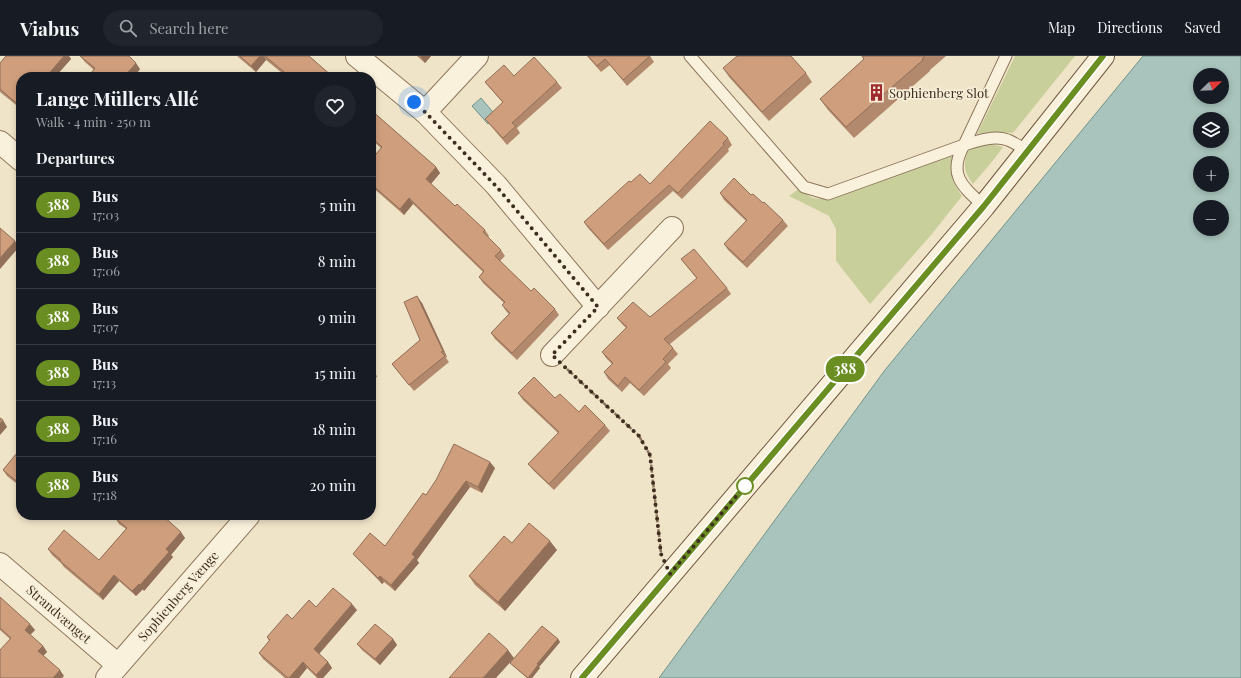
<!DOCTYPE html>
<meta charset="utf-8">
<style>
body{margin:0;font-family:"Playfair Display",serif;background:#20242c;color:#f1f3f6;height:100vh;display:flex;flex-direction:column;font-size:15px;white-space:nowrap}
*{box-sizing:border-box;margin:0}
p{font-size:13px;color:#9ea1a6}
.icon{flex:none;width:22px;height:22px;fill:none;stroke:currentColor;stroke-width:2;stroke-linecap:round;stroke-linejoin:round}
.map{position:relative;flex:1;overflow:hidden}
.panel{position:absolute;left:16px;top:16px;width:360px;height:448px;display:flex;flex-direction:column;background:#171b24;border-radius:16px;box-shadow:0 2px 6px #0003}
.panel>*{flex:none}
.badge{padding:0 8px;border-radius:13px;font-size:14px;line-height:26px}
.needle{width:26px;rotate:67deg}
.controls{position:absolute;left:1193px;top:12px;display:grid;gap:8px}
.controls a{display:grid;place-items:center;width:36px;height:36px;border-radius:50%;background:#171b24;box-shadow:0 2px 6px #0003;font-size:20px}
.you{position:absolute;width:20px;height:20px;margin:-10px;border:3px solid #fff;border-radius:50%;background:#1a73e8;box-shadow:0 0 0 6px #1a73e833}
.map>.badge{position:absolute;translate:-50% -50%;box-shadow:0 0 0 2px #fff}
h2{padding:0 20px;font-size:15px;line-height:36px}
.round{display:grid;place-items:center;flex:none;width:42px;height:42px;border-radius:21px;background:#20242c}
.summary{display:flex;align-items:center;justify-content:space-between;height:68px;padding:0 20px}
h1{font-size:19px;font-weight:700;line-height:30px}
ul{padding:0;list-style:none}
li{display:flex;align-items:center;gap:12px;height:56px;padding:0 20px;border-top:1px solid #363941}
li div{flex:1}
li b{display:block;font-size:15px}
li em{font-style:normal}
li .badge{min-width:44px;font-weight:700;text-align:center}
header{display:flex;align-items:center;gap:24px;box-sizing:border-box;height:56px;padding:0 20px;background:#171b24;border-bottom:1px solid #363941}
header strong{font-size:19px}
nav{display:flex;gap:22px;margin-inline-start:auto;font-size:14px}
.search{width:280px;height:36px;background:#20242c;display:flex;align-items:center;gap:10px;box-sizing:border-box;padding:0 14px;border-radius:22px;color:#9ea1a6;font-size:15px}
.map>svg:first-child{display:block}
.green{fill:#c9cf9b}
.water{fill:#a9c4bc;stroke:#6f938a;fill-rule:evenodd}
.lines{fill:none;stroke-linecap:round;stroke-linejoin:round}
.lane-casing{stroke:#8d765c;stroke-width:13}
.street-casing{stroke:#8d765c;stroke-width:24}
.secondary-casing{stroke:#6f573f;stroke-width:24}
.path{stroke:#8d765c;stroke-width:2.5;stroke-dasharray:3 2;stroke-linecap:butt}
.lane{stroke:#faf1dc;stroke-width:11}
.street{stroke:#faf1dc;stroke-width:22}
.secondary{stroke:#faf1dc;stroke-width:22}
.wall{fill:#b2896c}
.shaded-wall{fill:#916f58}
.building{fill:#cf9f7d;stroke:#916f58}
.line-casing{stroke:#fff;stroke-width:9}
.line{stroke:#6b8e23;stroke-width:6}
.walk{stroke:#3d2e20;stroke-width:4;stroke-dasharray:0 7.2}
.stop-dot{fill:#fff;stroke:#6b8e23;stroke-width:2}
.labels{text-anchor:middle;stroke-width:3.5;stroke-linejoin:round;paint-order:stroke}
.poi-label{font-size:13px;fill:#3d2e20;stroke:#f7eed8;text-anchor:start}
.street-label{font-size:13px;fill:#3d2e20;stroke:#f7eed8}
</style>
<header>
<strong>Viabus</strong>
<div class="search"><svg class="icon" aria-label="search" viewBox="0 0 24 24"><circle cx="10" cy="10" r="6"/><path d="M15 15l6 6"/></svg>Search here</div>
<nav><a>Map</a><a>Directions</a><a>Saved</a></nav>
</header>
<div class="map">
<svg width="1241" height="622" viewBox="0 0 1241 622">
<rect width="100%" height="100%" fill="#f0e4c8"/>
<g class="green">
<path d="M1015,0H1075L1013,77L991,76L977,78Z"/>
<path d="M991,88L1003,91L995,102L973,128C964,117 962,106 969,93Z"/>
<path d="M953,99C949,118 951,125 962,140L932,178L870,248L836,205V173L829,160L789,140L800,132C813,144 813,144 830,141Z"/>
</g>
<g class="water">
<path d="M1143,0H1241V622H659L885,314ZM1200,19H1222V41H1200ZM1200,63H1222V85H1200ZM1200,107H1222V129H1200ZM1200,151H1222V173H1200Z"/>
<path d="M481,42L497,61L488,68L472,50Z"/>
</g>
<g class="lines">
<defs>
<g id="lane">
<path d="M690,0L804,131L828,138L964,89L1006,0"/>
<path d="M984,150C963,131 947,119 964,89C977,85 994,79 1008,84C1015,87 1022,92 1028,95"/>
</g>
<g id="street">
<path d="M357,0L425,56L496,129L598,251"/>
<path d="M425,56L477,0"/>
<path d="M0,86L21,104"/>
<path d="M552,299L672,172"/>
<path d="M0,508L118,609"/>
<path d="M107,622L249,459"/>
</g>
<path id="secondary" d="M582,622L984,150L1103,0"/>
</defs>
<use href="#lane" class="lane-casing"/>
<use href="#street" class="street-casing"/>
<use href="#secondary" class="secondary-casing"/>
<path class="path" d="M567,313L639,380L650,399L661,497"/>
<use href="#lane" class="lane"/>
<use href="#street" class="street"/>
<use href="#secondary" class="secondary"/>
</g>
<g class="wall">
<path d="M6,0H69L71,3L55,21H21V53L0,36V7Z"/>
<path d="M80,0L140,13L134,21H88L94,14L85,6Z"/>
<path d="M237,0H309L333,21H287L266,4L256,16Z"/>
<path d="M417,0H431L425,7Z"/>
<path d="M587,0H650L654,6L627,30L610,9L601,16Z"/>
<path d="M862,0H946L930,14V15L854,82L828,54L820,43L864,3Z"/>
<path d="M723,12L806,17L812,26L769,65L729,21Z"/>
<path d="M514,20L557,26L562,32L517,72L520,77L507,89L490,69L485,63L503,47L490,32L485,26Z"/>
<path d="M371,54L436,111L440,117L431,128L455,150L485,174L489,180L488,181L501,194L505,200L500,205L531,235L555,253L559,259L517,304L495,283L491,277L509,258L506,255L502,249L504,247L483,227L479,221L483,216L413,148L404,159L371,130V104L381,92L371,83Z"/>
<path d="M728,82L732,89L728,93L729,95L682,143L673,135L608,194L588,172L584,166L631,126L650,128Z"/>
<path d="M720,137L751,139L763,147L783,164L788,170L747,212L728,194L724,188L746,165L724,144Z"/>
<path d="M681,203L727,232L731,238L670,288L673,292L678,298L668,308L671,312L644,340L630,327L622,336L608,323L604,316L612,308L606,302L602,296L626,272L622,268L617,262L650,261L697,223Z"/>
<path d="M422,247L447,301L446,302L449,306L414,335L392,308L420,284Z"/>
<path d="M371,282L373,288L371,289Z"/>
<path d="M371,307L377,321L371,324Z"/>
<path d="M518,337L555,342L579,356L605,369L610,375L554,434L533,414L528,408L558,377L523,344Z"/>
<path d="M21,392V431L7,420L3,414Z"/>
<path d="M495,412L482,437L470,431L417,504L419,507L395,535L384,526L382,528L358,503L353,498L385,490L426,439Z"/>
<path d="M117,459H172L167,464L185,482L171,499L173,501L144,535L143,533L136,540L119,525L103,544L64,511L61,507L52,499L48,493L99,504L126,473L119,468L115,462Z"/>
<path d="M512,487L557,494L505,555L475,529L469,520Z"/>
<path d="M0,541L35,574L30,579L43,590L47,596L43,600L64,620L10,583L0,574Z"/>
<path d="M316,551L357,554L319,598L328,606L332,612L323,622H317L307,612L299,622H285L263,603L259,597L269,585L267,581L292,563Z"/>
<path d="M393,583L397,589L380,609L362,594L357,588Z"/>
<path d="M558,583L560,586L539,611L540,612L532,622H527L513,610L510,607Z"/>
</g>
<g class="shaded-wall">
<path d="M64,0H69L71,3L55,21H46Z"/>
<path d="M260,0H264L266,4L256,16L251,10Z"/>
<path d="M421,0H431L425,7L421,1Z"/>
<path d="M136,7L140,13L134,21H124Z"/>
<path d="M436,111L440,117L430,129L426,123Z"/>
<path d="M409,142L413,148L404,159L400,153Z"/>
<path d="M15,185L19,191L0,213V202Z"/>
<path d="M417,240L422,247L447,301L443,295Z"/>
<path d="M371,307L377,321L373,315L371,311Z"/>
<path d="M3,364L7,371L0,379V368Z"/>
<path d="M490,406L495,412L482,437L478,431Z"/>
<path d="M466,425L470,431L417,504L419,507L395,535L391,529L412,498Z"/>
<path d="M162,459H172L166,465Z"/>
<path d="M181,476L185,482L171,499L173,501L144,535L140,529L166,493Z"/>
<path d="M550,485L557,494L505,555L498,546Z"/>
<path d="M114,519L119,525L103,544L99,538Z"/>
<path d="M380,520L384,526L382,528L378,522Z"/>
<path d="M139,528L143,533L136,540L132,535Z"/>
<path d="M352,548L357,554L318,599L314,593Z"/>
<path d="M30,568L35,574L29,580L25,574Z"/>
<path d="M393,583L397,589L380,609L375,603Z"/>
<path d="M558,583L560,586L539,611L540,612L532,622H528L537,608Z"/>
<path d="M43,590L47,596L42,601L38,595Z"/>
<path d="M508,594L514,602L496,622H483Z"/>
<path d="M303,606L307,612L299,622H289Z"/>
<path d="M328,606L332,612L323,622H318L316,619Z"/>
<path d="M60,614L64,620L62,622H53Z"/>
</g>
<g class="building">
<path d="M6,0H64L46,21H21V51L0,33V7Z"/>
<path d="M80,0H129L136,7L124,21H88L95,12Z"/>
<path d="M240,0H260L251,10Z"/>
<path d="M265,0H309L333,21H290Z"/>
<path d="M588,0H650L623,24L605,3L597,10Z"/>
<path d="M737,0H791L806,17L762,56L723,12Z"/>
<path d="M862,0H925L922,3L923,4L846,71L820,43L864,3Z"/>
<path d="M534,1L557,26L512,67L516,70L503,82L485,63L503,46L485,26L504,9L514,20Z"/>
<path d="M371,54L436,111L426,123L455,150L457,148L485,174L483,176L501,194L495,200L531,235L534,232L555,253L512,297L491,277L510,257L502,249L505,246L479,221L484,215L409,142L400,153L371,128V104L382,91L371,81Z"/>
<path d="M710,65L728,82L723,87L724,89L678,137L669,129L604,188L584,166L629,125L631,126L640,118L650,128Z"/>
<path d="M734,122L751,139L753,138L763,147L764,146L783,164L743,206L724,188L747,164L720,137Z"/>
<path d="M0,172L15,185L0,202Z"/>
<path d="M694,193L727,232L664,283L673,292L663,303L666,306L639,334L625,321L618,330L604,316L613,307L602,296L627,271L617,262L633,246L650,261L697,222L681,203Z"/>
<path d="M417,240L443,295L441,296L445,300L409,329L392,308L420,284L404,246Z"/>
<path d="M534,321L555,342L560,338L579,356L585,349L605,369L549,428L528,408L559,376L518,337Z"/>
<path d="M0,362L3,364L0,368Z"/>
<path d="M454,388L490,406L478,431L466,425L412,498L415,501L391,529L380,520L378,522L353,498L370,477L385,490L423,437L426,439L436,424Z"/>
<path d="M21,392V429L3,414Z"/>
<path d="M117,459H162L181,476L166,493L169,496L140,529L139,528L132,535L114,519L99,538L60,505L61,504L48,493L64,474L99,504L127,472L115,462Z"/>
<path d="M529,467L550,485L498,546L469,520L504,480L512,487Z"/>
<path d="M333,532L352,548L314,593L328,606L316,619L303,606L289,622H288L259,597L270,584L267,581L287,558L292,563L309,544L316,551Z"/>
<path d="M0,541L30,568L25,574L43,590L38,595L60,614L53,622H0V594L11,582L0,572Z"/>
<path d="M375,568L393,583L375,603L357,588Z"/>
<path d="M542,570L558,583L537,608L538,609L528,622L510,607Z"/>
<path d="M489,577L508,594L483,622H449Z"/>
</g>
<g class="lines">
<defs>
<path id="line" d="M582,622L984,150L1103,0"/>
</defs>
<use href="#line" class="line-casing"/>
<use href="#line" class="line"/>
<path class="walk" d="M414,46L425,56L496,130L598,251L552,299L639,380L650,399L661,498L670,518L745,430"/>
</g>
<defs>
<symbol id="building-bare" viewBox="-9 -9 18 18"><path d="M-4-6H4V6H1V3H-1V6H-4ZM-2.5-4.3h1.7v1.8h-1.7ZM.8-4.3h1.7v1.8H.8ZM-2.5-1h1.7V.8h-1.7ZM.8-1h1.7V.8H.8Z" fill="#9e2a2b" stroke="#f7eed8" stroke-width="2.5" paint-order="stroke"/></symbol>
</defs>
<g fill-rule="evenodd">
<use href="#building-bare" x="864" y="24" width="25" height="25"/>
</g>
<circle class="stop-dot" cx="745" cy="430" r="8"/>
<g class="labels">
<g class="poi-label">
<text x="889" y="42">Sophienberg Slot</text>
</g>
<g class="street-label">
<text transform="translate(178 540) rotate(-49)" y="5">Sophienberg Vænge</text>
<text transform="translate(59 558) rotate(41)" y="5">Strandvænget</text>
</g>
</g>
</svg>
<div class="controls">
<a><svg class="needle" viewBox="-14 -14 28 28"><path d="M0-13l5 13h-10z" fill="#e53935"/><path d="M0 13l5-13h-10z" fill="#9ea1a6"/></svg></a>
<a><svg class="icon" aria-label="layers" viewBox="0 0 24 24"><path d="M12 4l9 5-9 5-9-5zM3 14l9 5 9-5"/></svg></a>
<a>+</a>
<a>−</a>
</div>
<div class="you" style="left:414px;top:46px"></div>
<b class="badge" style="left:845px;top:313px;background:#6b8e23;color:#fff">388</b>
<section class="panel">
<div class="summary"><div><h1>Lange Müllers Allé</h1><p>Walk · 4 min · 250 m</p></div><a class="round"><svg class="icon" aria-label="heart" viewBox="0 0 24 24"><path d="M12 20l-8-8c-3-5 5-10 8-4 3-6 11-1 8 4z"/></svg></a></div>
<h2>Departures</h2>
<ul>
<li><span class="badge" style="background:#6b8e23;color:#fff">388</span><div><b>Bus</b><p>17:03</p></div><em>5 min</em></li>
<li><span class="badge" style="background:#6b8e23;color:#fff">388</span><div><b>Bus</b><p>17:06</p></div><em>8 min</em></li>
<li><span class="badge" style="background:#6b8e23;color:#fff">388</span><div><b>Bus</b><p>17:07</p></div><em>9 min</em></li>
<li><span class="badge" style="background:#6b8e23;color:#fff">388</span><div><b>Bus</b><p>17:13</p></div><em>15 min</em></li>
<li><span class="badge" style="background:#6b8e23;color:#fff">388</span><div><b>Bus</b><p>17:16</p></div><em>18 min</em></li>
<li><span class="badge" style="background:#6b8e23;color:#fff">388</span><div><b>Bus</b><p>17:18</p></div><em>20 min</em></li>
</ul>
</section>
</div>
